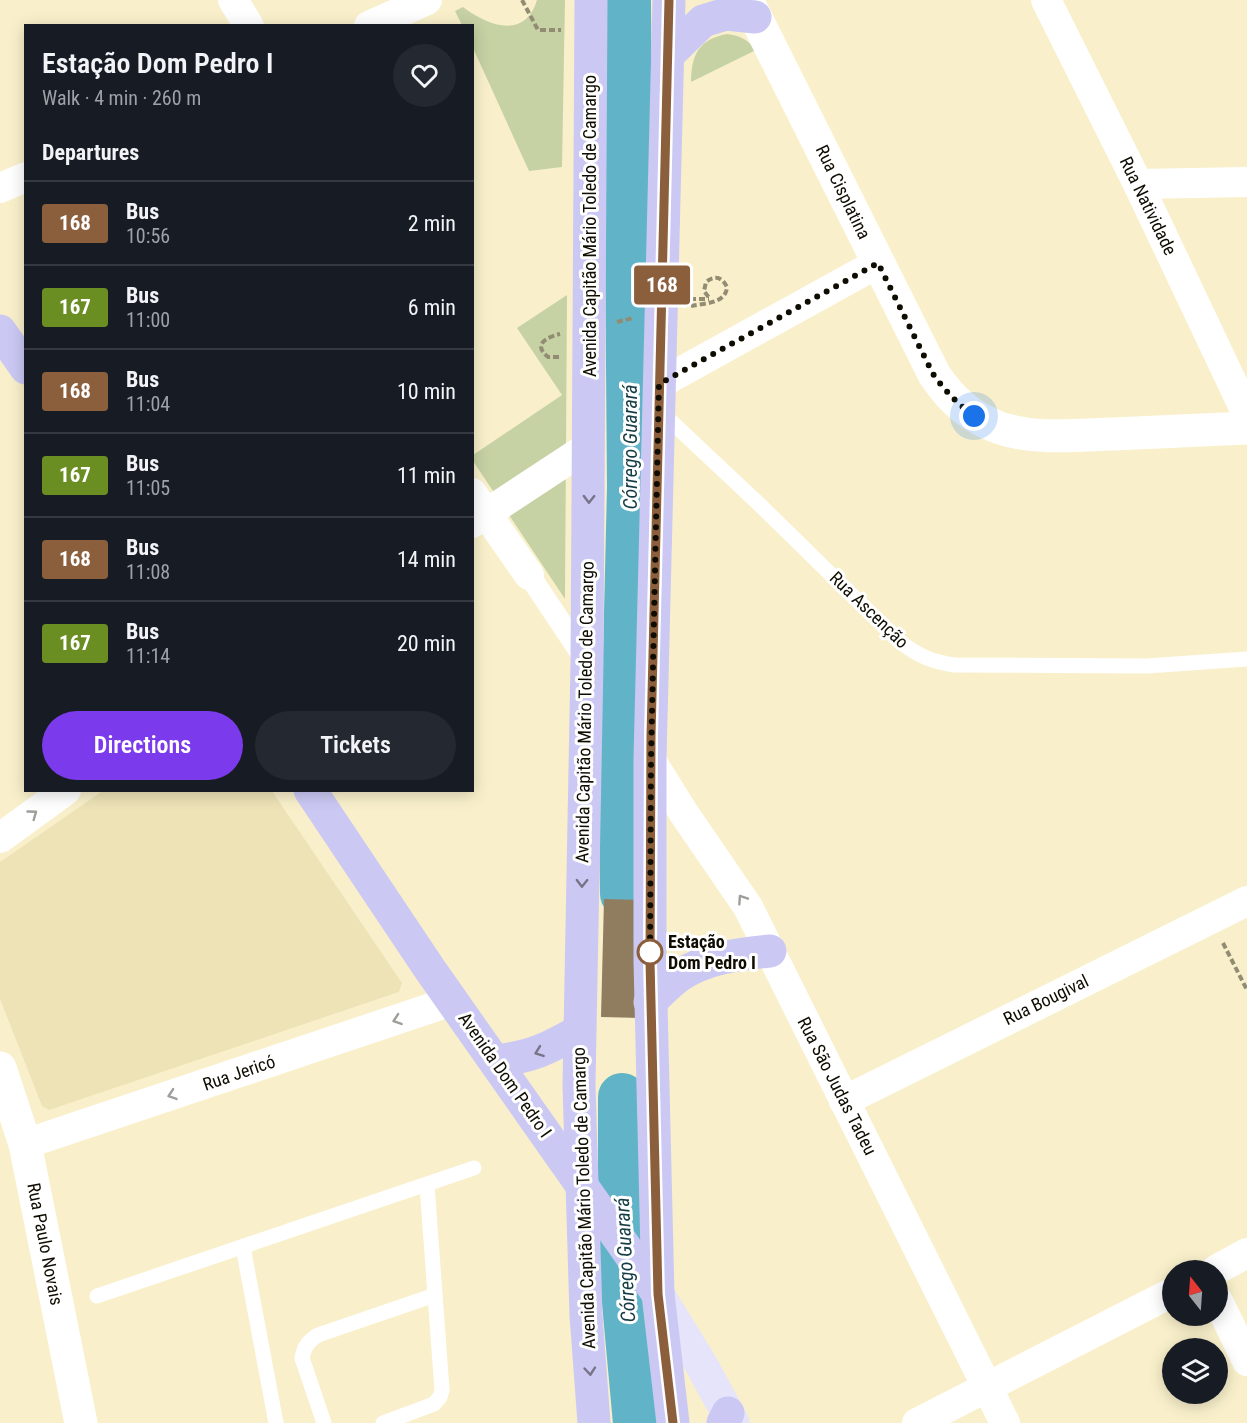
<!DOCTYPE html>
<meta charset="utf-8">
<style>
body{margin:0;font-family:"Roboto Condensed",sans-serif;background:#242831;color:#f1f3f6;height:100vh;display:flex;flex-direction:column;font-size:22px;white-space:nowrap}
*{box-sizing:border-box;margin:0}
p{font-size:20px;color:#9ea1a6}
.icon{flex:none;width:33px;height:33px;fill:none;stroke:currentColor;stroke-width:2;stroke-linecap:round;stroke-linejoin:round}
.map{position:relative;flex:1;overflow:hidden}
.side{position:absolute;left:24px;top:24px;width:450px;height:768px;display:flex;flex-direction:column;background:#171b24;border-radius:0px;box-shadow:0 3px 15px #0003}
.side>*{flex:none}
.badge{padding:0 12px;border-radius:4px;font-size:21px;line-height:39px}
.needle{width:39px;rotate:343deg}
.fabs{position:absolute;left:1162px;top:1260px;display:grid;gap:12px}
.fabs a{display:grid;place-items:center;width:66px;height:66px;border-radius:50%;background:#171b24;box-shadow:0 3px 15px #0003;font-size:30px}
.you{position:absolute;width:30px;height:30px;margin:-15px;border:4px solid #fff;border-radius:50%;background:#1a73e8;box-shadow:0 0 0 9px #1a73e833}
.map>.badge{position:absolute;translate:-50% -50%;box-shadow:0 0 0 3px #fff}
h2{padding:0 18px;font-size:22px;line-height:54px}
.round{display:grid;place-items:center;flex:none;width:63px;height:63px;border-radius:32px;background:#242831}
.overview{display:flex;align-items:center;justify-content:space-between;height:102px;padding:0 18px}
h1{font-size:28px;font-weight:600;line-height:45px}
.button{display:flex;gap:12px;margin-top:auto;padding:12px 18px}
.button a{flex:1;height:69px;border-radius:36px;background:#7c3aed;color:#fff;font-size:24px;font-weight:600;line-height:69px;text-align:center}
.button a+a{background:#242831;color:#f1f3f6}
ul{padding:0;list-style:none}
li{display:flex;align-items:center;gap:18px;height:84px;padding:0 18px;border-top:2px solid #363941}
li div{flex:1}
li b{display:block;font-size:22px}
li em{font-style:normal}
li .badge{min-width:66px;font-weight:700;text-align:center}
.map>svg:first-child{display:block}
.built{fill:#eee3b7}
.green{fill:#c6d2a4}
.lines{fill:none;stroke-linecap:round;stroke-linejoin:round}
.river{stroke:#61b4c8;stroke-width:48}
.building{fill:#907d5f}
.path{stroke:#928c73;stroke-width:4;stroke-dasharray:6 3;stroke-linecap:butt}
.service{stroke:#fff;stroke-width:15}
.pedestrian{stroke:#fff;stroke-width:22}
.minor{stroke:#fff;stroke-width:30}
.tertiary{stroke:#fff;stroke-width:33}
.secondary{stroke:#e5e4fa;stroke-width:33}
.primary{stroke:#cbc9f4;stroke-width:33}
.oneway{stroke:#767487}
.oneway2{stroke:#9f9e9a}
.line-casing{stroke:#fff;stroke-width:14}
.line{stroke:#8b5e3c;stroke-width:9}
.walk{stroke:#0f0c02;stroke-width:6;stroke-dasharray:0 10.8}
.stop-dot{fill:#fff;stroke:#8b5e3c;stroke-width:3}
.labels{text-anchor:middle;stroke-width:6;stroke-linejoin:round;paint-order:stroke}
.street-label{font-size:18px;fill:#0f0c02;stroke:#fff}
.stop-label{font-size:18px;font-weight:bold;fill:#0f0c02;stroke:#fff;text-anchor:start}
.water-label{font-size:20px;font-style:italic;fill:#163d46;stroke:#fff}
</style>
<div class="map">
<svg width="1247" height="1423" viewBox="0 0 1247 1423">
<rect width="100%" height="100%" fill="#f9f0cb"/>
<path class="built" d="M104,790L272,791L402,983L399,992L49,1110L42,1106L0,999V862Z"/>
<g class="green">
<path d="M537,0H565L562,167L529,171L473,48L472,26L462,25L455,11L463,7C488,26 525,40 537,0Z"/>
<path d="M727,34C741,36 747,39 756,50L691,82C691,55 699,39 727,34Z"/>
<path d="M567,295L565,599L473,461V455L562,395L517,328Z"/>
</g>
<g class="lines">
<g class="river">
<path d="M624,894L623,825L631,487L627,0"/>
<path d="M622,1097V1259L637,1423"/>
</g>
</g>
<path class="building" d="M604,899L644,900L641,1018L601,1017Z"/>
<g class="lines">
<g class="path">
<path d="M522,0L538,30H561"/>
<path d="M690,299H709"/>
<path d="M691,306C704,303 726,304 727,287C722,277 715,275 706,282L704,291L710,299"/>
<path d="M617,322L633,318"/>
<path d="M559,357H548C532,344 547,337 560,334"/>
<path d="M1223,943L1247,990"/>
</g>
<g class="service">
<path d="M661,412L760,505L900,642C919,656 932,662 955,665L1147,666L1247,659"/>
<path d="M243,1247L276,1423"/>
<path d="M97,1296L474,1168"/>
<path d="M324,1423L302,1358C304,1347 308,1341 318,1335L435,1295"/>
<path d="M383,1423L434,1404L440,1397L442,1390L427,1185"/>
</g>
<path class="pedestrian" d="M529,575L587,662"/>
<g class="minor">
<path d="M233,0L249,26"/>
<path d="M1046,0L1138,184L1247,414"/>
<path d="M369,26L427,0"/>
<path d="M1138,184L1247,182"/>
<path d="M0,188L26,177"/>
<path d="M659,384L878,263"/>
<path d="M472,493L529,575"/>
<path d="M472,523L589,446"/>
<path d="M650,759L683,812L748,907L1005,1423"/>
<path d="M0,838L66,790"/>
<path d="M844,1101L1247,901"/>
<path d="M25,1144L452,1001"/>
<path d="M1216,1270L1247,1253"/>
<path d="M1218,1301L1247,1361"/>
<path d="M917,1423L1173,1292"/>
</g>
<g class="tertiary">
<path d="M747,0L934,374C950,399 971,418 1000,428C1035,440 1077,435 1114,434C1158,432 1203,430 1247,428"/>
<path d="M0,1068L25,1144L81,1423"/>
</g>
<path class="secondary" d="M658,1294L702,1366L733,1423"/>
<g class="primary">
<path d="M591,0L587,662L579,1085L586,1315L594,1423"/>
<path d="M669,0L650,759V961L658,1294L673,1423"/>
<path d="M668,55L703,21L726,14L755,17"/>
<path d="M0,331L26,368"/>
<path d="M310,790L429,968L658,1294"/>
<path d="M650,1002C660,993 669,983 679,976C705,958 738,954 770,951"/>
<path d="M495,1061C531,1057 548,1049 579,1031"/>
<path d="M723,1423L728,1413"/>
</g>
</g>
<defs><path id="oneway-chevron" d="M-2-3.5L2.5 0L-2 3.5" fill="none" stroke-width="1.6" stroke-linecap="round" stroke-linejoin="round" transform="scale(1.5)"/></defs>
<g class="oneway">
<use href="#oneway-chevron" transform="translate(589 499) rotate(91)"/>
<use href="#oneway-chevron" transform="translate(582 883) rotate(91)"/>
<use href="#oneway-chevron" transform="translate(539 1052) rotate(160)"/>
<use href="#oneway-chevron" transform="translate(590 1371) rotate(85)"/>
</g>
<g class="oneway2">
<use href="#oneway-chevron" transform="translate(33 814) rotate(-36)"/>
<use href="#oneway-chevron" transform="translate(742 899) rotate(-124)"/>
<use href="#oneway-chevron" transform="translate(397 1020) rotate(161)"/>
<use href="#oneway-chevron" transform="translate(172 1095) rotate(161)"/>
</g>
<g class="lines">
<defs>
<path id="line" d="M669,0L651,736L650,961L658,1294L673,1423"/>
</defs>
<use href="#line" class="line-casing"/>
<use href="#line" class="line"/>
<path class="walk" d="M650,952V961L651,759L659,384L878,263L933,374C945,391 958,404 974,416"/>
</g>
<circle class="stop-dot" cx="650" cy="952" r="12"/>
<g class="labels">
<g class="street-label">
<text transform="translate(843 192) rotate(64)" y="6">Rua Cisplatina</text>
<text transform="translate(1148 206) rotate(64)" y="6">Rua Natividade</text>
<text transform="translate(590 226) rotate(-90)" y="6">Avenida Capitão Mário Toledo de Camargo</text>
<text transform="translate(869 610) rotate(44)" y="6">Rua Ascenção</text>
<text transform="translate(585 712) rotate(-89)" y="6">Avenida Capitão Mário Toledo de Camargo</text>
<text transform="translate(1046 1000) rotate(-26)" y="6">Rua Bougival</text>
<text transform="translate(239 1073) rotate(-19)" y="6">Rua Jericó</text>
<text transform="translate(505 1075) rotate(55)" y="6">Avenida Dom Pedro I</text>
<text transform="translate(837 1086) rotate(63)" y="6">Rua São Judas Tadeu</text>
<text transform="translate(584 1198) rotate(-92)" y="6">Avenida Capitão Mário Toledo de Camargo</text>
<text transform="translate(45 1244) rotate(79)" y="6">Rua Paulo Novais</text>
</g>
<g class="stop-label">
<text x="668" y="948">Estação<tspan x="668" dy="21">Dom Pedro I</tspan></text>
</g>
<g class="water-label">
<text transform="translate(630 447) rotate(-90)" y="7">Córrego Guarará</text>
<text transform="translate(625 1260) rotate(-93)" y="7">Córrego Guarará</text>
</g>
</g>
</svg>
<div class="fabs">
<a><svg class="needle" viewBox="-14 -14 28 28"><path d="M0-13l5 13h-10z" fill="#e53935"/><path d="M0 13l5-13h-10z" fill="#9ea1a6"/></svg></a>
<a><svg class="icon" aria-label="layers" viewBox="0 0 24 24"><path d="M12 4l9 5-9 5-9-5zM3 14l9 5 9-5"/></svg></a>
</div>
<div class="you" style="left:974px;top:416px"></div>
<b class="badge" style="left:662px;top:285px;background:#8b5e3c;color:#fff">168</b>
<section class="side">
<div class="overview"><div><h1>Estação Dom Pedro I</h1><p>Walk · 4 min · 260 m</p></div><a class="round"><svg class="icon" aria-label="heart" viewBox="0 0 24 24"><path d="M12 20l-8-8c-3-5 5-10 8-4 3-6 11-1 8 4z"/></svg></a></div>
<h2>Departures</h2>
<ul>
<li><span class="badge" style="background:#8b5e3c;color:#fff">168</span><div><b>Bus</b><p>10:56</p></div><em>2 min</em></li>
<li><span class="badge" style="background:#6b8e23;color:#fff">167</span><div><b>Bus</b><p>11:00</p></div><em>6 min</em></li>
<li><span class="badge" style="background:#8b5e3c;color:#fff">168</span><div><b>Bus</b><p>11:04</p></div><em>10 min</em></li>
<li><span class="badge" style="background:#6b8e23;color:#fff">167</span><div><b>Bus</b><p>11:05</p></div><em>11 min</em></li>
<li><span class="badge" style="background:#8b5e3c;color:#fff">168</span><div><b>Bus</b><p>11:08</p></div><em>14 min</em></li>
<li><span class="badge" style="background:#6b8e23;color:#fff">167</span><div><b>Bus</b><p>11:14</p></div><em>20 min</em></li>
</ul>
<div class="button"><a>Directions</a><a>Tickets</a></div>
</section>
</div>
